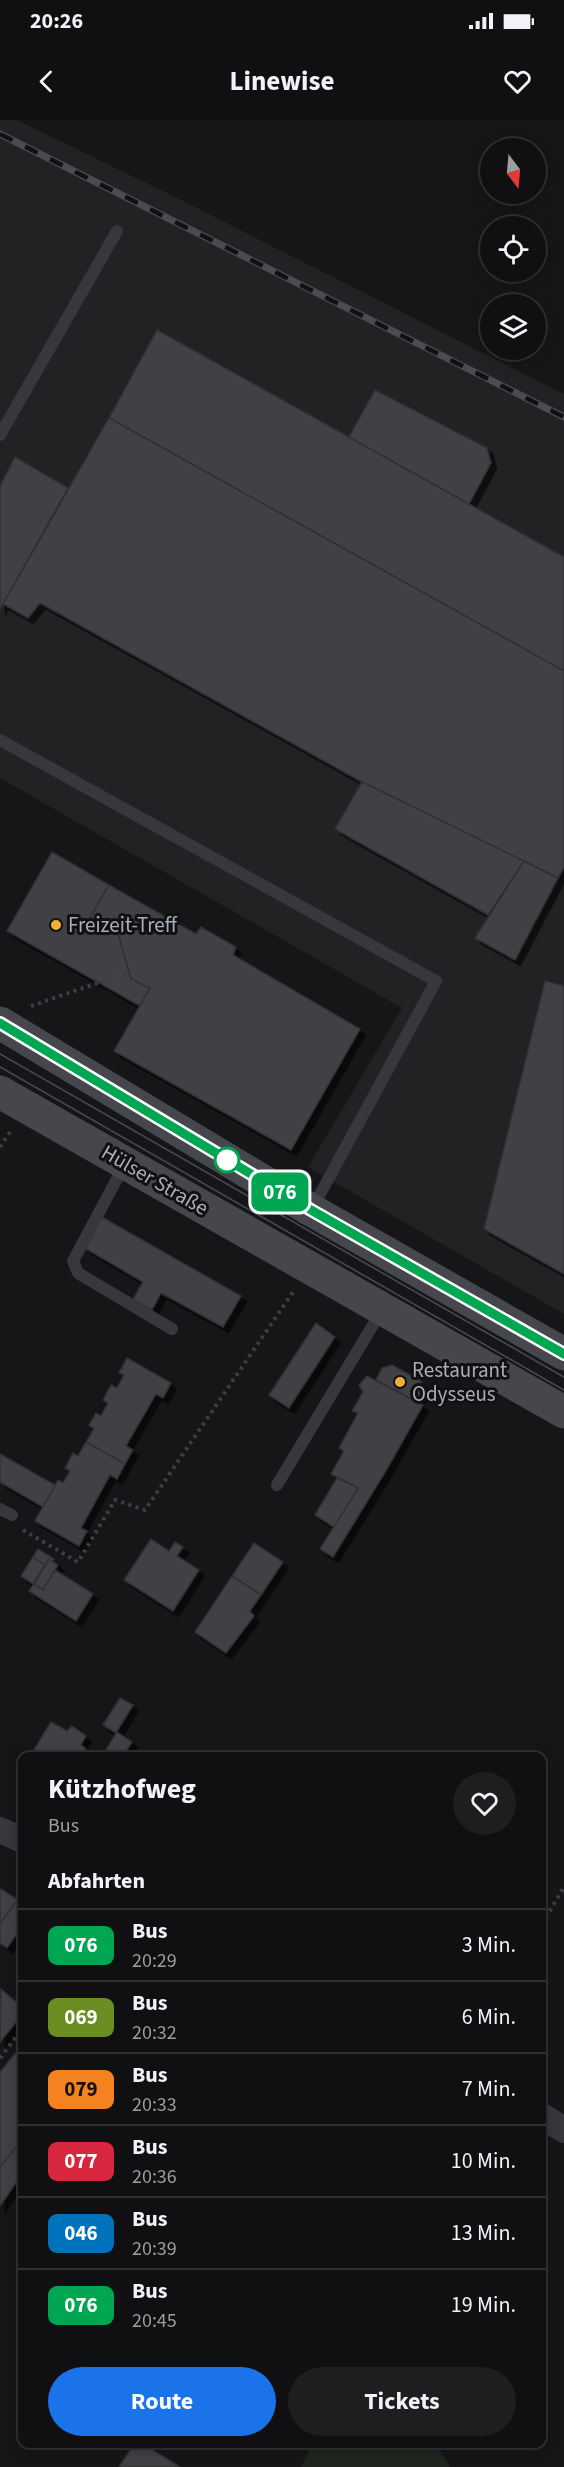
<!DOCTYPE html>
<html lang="de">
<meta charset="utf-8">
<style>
body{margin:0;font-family:"Source Sans 3",sans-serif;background:#1e1e20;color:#f1f3f6;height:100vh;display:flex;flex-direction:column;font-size:22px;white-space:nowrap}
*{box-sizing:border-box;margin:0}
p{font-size:20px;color:#9c9d9f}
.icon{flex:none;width:33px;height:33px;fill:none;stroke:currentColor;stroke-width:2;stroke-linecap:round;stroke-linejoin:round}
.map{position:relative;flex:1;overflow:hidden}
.sheet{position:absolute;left:18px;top:1632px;width:528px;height:696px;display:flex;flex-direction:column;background:#101012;border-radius:12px;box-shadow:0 3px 15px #0003,0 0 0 2px #303032}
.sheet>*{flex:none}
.badge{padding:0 12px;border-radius:9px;font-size:21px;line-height:39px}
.needle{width:39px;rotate:164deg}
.buttons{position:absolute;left:480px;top:18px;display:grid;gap:12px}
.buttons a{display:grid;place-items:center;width:66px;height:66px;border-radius:50%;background:#101012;box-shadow:0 3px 15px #0003,0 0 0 2px #303032;font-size:30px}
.map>.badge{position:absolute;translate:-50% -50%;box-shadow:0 0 0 3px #fff}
h2{padding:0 30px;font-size:22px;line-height:54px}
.round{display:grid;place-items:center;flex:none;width:63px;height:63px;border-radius:32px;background:#1e1e20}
.overview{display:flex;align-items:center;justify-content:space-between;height:102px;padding:0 30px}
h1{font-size:28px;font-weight:700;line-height:45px}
.button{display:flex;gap:12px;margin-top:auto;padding:12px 30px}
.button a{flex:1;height:69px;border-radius:36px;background:#1a73e8;color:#fff;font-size:24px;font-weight:700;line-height:69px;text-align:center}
.button a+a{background:#1e1e20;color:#f1f3f6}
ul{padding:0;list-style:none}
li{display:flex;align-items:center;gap:18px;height:72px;padding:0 30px;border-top:2px solid #303032}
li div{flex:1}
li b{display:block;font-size:22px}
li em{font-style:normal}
li .badge{min-width:66px;font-weight:700;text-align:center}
.status{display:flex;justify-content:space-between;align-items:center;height:42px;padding:0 30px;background:#101012;direction:ltr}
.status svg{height:16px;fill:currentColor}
header{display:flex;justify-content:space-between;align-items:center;height:78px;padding:0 30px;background:#101012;font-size:27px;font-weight:700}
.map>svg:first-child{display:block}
.built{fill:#222225}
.green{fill:#1e261f}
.building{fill:#404145;stroke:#303034;stroke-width:1.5;filter:url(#shadow)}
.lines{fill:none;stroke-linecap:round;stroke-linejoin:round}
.path{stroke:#3d3f44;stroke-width:4;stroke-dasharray:3 4.5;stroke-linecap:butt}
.lane{stroke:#37383d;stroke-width:12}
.street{stroke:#37383d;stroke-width:26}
.secondary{stroke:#45474d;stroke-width:33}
.tram{stroke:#4a4c52;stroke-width:1.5}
.rail-casing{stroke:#4a4c52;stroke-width:7}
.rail{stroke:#111113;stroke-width:4.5;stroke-dasharray:14;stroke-linecap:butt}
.line-casing{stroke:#fff;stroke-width:14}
.line{stroke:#00a651;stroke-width:9}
.poi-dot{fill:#f2b134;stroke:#111113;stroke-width:2}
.stop-dot{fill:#fff;stroke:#00a651;stroke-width:3}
.labels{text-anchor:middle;stroke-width:6;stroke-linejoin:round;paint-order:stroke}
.poi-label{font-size:21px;fill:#a8adb8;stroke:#111113;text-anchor:start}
.street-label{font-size:21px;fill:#a8adb8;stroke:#111113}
</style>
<div class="status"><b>20:26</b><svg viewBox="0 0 49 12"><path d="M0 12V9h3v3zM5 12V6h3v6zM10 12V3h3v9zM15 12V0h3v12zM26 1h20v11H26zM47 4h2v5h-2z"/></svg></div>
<header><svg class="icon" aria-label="back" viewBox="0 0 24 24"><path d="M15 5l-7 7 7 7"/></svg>Linewise<svg class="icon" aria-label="heart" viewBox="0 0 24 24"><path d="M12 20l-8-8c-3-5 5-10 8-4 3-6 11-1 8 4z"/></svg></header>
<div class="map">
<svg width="564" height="2347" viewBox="0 0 564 2347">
<defs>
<filter id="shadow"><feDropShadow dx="5.5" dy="5.5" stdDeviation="0" flood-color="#0009"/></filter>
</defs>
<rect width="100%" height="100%" fill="#161618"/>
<path class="built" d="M0,0H17L181,80L564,274V1194L308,1047L402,888L0,658Z"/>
<path class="green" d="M312,2324H435L450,2347H301Z"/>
<g class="building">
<path d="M157,210L564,437V551L109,298Z"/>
<path d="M375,270L487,328L491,343L469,384L349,317Z"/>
<path d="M109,298L564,551V747L558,758L362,662L40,483L28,498L3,484Z"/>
<path d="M15,337L68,368L0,489V366Z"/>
<path d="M362,662L524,741L488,795L335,709Z"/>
<path d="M52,732L109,765L90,798L118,813L131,859L150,868L140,886L7,811Z"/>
<path d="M524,741L558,758L515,840L475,818Z"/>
<path d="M109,765L196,814L201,807L236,827L233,835L360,909L291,1030L114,931L150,868L131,859L118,813L90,798Z"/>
<path d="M545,861L564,866V1154L484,1109Z"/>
<path d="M100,1096L241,1176L223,1207L161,1173L152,1190L133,1179L143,1162L83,1127Z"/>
<path d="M316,1203L335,1217L289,1288L269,1275Z"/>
<path d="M127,1238L171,1263L163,1278L156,1274L126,1326L133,1330L125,1344L86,1322L94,1309L89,1305L96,1293L101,1296L108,1283L103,1280L111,1265L117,1268L124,1255L119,1253Z"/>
<path d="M392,1245L421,1261L423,1270L417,1282L376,1260L382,1248Z"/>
<path d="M367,1256L423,1285L387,1349L333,1437L320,1429L358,1368L331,1354L344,1331L339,1328L358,1293L352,1291L363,1272L359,1265Z"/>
<path d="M86,1322L125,1344L117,1359L110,1355L81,1408L87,1411L79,1426L35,1401L58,1360L63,1363L70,1351L65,1348L73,1333L78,1336Z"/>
<path d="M0,1334L55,1365L43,1387L0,1362Z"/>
<path d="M337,1358L358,1368L334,1407L315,1395Z"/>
<path d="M151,1419L169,1431L175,1422L183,1427L177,1436L199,1450L173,1491L124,1460Z"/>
<path d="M254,1423L283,1442L261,1475L232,1456Z"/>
<path d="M38,1429L54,1439L53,1442L49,1439L45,1445L33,1437Z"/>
<path d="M33,1437L45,1445L33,1464L21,1456Z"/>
<path d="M49,1439L58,1445L43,1470L34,1464Z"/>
<path d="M55,1450L93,1474L76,1501L29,1471L34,1464L43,1470Z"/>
<path d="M232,1456L261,1475L250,1491L254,1496L226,1533L195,1512Z"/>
<path d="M120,1578L133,1585L116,1613L103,1605Z"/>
<path d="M51,1602L67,1611L72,1606L86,1616L81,1625L86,1629L82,1636H30Z"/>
<path d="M117,1612L132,1622L123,1636H102Z"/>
<path d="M1,1769L18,1780L0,1804V1770Z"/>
<path d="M15,1783L22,1788V1806L7,1828L0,1823V1804Z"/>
<path d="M1,1869L22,1887V1895L0,1922Z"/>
<path d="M22,1925V2020L0,2047V1952Z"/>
<path d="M22,2020V2054L0,2086V2047Z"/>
<path d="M134,2324H143L180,2347H119Z"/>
</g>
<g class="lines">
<g class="path">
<path d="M31,886L129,852"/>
<path d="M0,1027L10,1012"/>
<path d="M23,1410L78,1442L115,1380L145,1390L293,1172"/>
<path d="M542,1804L564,1767"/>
<path d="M0,1938L22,1909"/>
</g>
<g class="lane">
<path d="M0,315L117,111"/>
<path d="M0,620L436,861L312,1089"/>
<path d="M125,1044L73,1141L78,1153L172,1209"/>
<path d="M277,1365L382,1190"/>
<path d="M0,1389L12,1395"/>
</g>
<g class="street">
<path d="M0,1710L22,1720"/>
<path d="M542,1996L564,2010"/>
</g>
<g class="secondary">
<path d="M0,903L311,1090L564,1234"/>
<path d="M0,972L564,1292"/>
</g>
<g class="tram">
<path d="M0,934L564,1257"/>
<path d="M0,947L564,1270"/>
</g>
<defs>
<path id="rail" d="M0,14L564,297"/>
</defs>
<use href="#rail" class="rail-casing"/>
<use href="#rail" class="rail"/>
</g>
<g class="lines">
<defs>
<path id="line" d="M0,903L311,1090L564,1234"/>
</defs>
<use href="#line" class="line-casing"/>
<use href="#line" class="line"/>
</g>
<g class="poi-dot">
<circle cx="56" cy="805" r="6"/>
<circle cx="400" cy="1262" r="6"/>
</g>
<circle class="stop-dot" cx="227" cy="1040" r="12"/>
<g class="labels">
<g class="poi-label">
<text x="68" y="812">Freizeit-Treff</text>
<text x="412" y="1257">Restaurant<tspan x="412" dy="24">Odysseus</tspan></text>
</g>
<g class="street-label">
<text transform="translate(155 1060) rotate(30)" y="7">Hülser Straße</text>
</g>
</g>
</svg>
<div class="buttons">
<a><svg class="needle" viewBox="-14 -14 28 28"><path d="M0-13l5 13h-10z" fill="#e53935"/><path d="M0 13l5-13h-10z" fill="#9c9d9f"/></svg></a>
<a><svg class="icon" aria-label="locate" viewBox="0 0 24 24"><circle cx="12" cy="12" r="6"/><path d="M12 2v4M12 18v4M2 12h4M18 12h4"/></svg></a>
<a><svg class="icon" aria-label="layers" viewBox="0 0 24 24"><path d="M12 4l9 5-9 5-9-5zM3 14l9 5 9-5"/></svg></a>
</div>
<b class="badge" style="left:280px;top:1072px;background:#00a651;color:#fff">076</b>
<section class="sheet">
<div class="overview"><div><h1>Kützhofweg</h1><p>Bus</p></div><a class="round"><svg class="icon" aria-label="heart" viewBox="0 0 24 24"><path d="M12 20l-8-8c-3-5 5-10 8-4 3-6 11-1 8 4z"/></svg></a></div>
<h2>Abfahrten</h2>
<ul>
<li><span class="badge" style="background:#00a651;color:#fff">076</span><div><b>Bus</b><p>20:29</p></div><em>3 Min.</em></li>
<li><span class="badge" style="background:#6b8e23;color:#fff">069</span><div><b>Bus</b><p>20:32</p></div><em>6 Min.</em></li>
<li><span class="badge" style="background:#f58220;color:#111">079</span><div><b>Bus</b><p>20:33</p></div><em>7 Min.</em></li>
<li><span class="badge" style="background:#d7263d;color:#fff">077</span><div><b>Bus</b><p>20:36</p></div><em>10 Min.</em></li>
<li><span class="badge" style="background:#0072bc;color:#fff">046</span><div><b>Bus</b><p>20:39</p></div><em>13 Min.</em></li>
<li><span class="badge" style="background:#00a651;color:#fff">076</span><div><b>Bus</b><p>20:45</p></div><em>19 Min.</em></li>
</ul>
<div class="button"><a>Route</a><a>Tickets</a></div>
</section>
</div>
